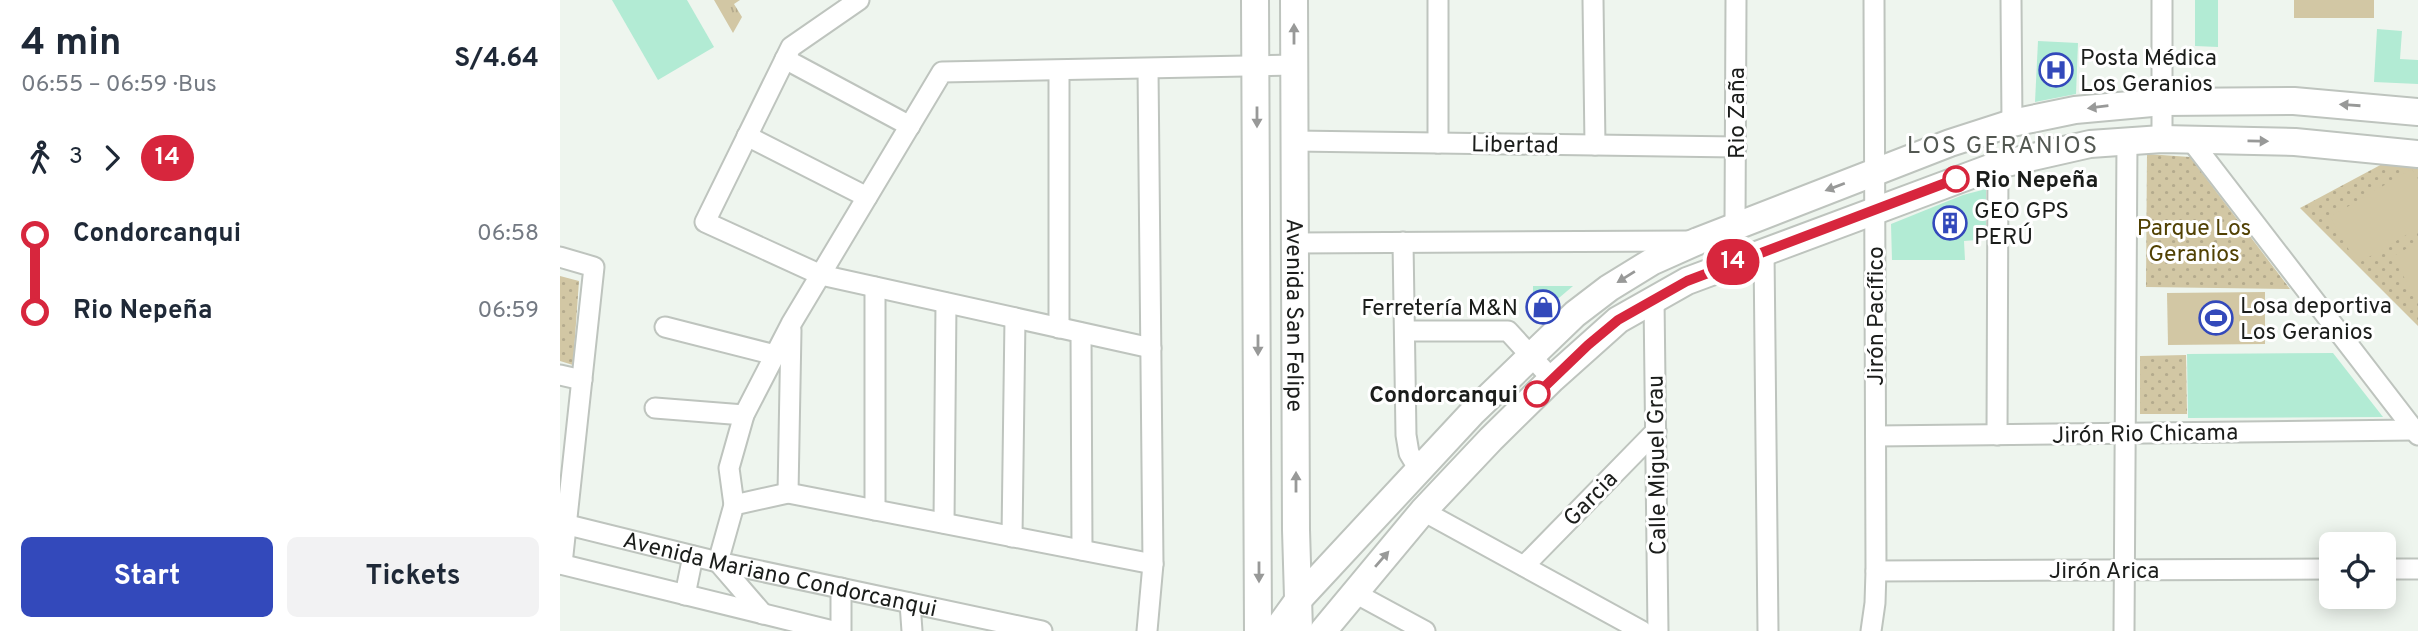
<!DOCTYPE html>
<meta charset="utf-8">
<style>
body{margin:0;font-family:Overpass,sans-serif;background:#f2f2f3;color:#1f2937;height:100vh;display:flex;flex-direction:column;font-size:26px;white-space:nowrap}
*{box-sizing:border-box;margin:0}
p{font-size:23px;color:#747a83}
.icon{flex:none;width:38px;height:38px;fill:none;stroke:currentColor;stroke-width:2;stroke-linecap:round;stroke-linejoin:round}
.map{position:relative;flex:1;overflow:hidden}
.details{display:flex;flex-direction:column;background:#fff;width:560px}
.details>*{flex:none}
.badge{padding:0 14px;border-radius:23px;font-size:24px;line-height:46px}
.fabs{position:absolute;left:1759px;top:532px;display:grid;gap:14px}
.fabs a{display:grid;place-items:center;width:77px;height:77px;border-radius:10px;background:#fff;box-shadow:0 4px 18px #0003;font-size:35px}
.map>.badge{position:absolute;translate:-50% -50%;box-shadow:0 0 0 4px #fff}
.legs{display:flex;align-items:center;gap:10px;height:77px;padding:0 21px;font-size:23px}
.legs p{margin-inline-start:auto}
.overview{display:flex;align-items:center;justify-content:space-between;height:119px;padding:0 21px}
h1{font-size:38px;font-weight:700;line-height:52px}
.primary-button{display:flex;gap:14px;margin-top:auto;padding:14px 21px}
.primary-button a{flex:1;height:80px;border-radius:10px;background:#3349bb;color:#fff;font-size:28px;font-weight:700;line-height:80px;text-align:center}
.primary-button a+a{background:#f2f2f3;color:#1f2937}
ul{padding:0 21px;list-style:none}
li{display:flex;align-items:center;gap:24px;height:77px;font-size:26px}
li i{display:grid;place-items:center;width:10px;height:100%;margin:0 9px;background:currentColor}
li i::after{content:'';width:18px;height:18px;margin:-9px;border:5px solid;border-radius:50%;background:#fff}
li p{margin-inline-start:auto}
li:first-child i{background:linear-gradient(#0000 50%,currentColor 0)}
li:last-child i{background:linear-gradient(currentColor 50%,#0000 0)}
main{display:flex;flex:1;min-height:0}
.map>svg:first-child{display:block}
.grass{fill:url(#grass-tufts)}
.park{fill:url(#park-dots)}
.pitch{fill:#d2c7a4}
.building{fill:#b2ebd4}
.lines{fill:none;stroke-linecap:round;stroke-linejoin:round}
.minor-casing{stroke:#bec4be;stroke-width:23}
.major-casing{stroke:#bec4be;stroke-width:30}
.minor{stroke:#fff;stroke-width:19}
.major{stroke:#fff;stroke-width:26}
.oneway{fill:#989998}
.line-1-casing{stroke:#fff;stroke-width:16}
.line-1{stroke:#d7263d;stroke-width:10}
.stop-1-dot{fill:#fff;stroke:#d7263d;stroke-width:3.5}
.labels{text-anchor:middle;stroke-width:6;stroke-linejoin:round;paint-order:stroke}
.poi-label{font-size:23px;fill:#1b1d1b;stroke:#fff;text-anchor:start}
.street-label{font-size:23px;fill:#1b1d1b;stroke:#fff}
.stop-label{font-size:23px;font-weight:bold;fill:#1b1d1b;stroke:#fff;text-anchor:start}
.park-label{font-size:23px;fill:#514103;stroke:#fff}
.neighbourhood-label{font-size:24px;letter-spacing:2px;fill:#535852;stroke:#fff}
</style>
<main>
<section class="details">
<div class="overview"><div><h1>4 min</h1><p>06:55 – 06:59 · Bus</p></div><b>S/4.64</b></div>
<div class="legs"><svg class="icon" aria-label="walk" viewBox="0 0 24 24"><circle cx="13" cy="4" r="2"/><path d="M13 8l-2 6 4 7M11 14l-3 7M7 12l3-4h3l4 4"/></svg>3<svg class="icon" aria-label="forward" viewBox="0 0 24 24"><path d="M9 5l7 7-7 7"/></svg><b class="badge" style="background:#d7263d;color:#fff">14</b></div>
<ul>
<li><i style="color:#d7263d"></i><b>Condorcanqui</b><p>06:58</p></li>
<li><i style="color:#d7263d"></i><b>Rio Nepeña</b><p>06:59</p></li>
</ul>
<div class="primary-button"><a>Start</a><a>Tickets</a></div>
</section>
<div class="map">
<svg width="1858" height="631" viewBox="0 0 1858 631">
<defs>
<pattern id="grass-tufts" width="24" height="20" patternUnits="userSpaceOnUse" patternTransform="scale(1.75)"><rect width="24" height="20" fill="#d2c7a4"/><path d="M3 7l-1-3M5 7V3M7 7l1-3M15 17l-1-3M17 17v-4M19 17l1-3" fill="none" stroke="#b4aa8d"/></pattern>
<pattern id="park-dots" width="8" height="8" patternUnits="userSpaceOnUse" patternTransform="scale(1.75)"><rect width="8" height="8" fill="#d2c7a4"/><path d="M2 2h.1M6 6h.1" fill="none" stroke="#b4aa8d" stroke-width="1.8" stroke-linecap="round"/></pattern>
</defs>
<rect width="100%" height="100%" fill="#eef5ee"/>
<path class="grass" d="M154,0H180L174,4L182,17L173,33Z"/>
<g class="park">
<path d="M1587,154L1630,157L1730,289L1586,287Z"/>
<path d="M1826,162L1858,169V326L1740,208Z"/>
<path d="M0,276L19,281L13,365L0,361Z"/>
<path d="M1626,355L1627,414H1580V356Z"/>
</g>
<g class="pitch">
<rect x="1734" y="0" width="80" height="18"/>
<path d="M1852,169L1858,179V228L1797,264L1770,217Z"/>
<path d="M1858,242V301L1832,257Z"/>
<path d="M1705,292V344L1608,345L1607,293Z"/>
</g>
<g class="building">
<path d="M52,0H127L154,47L98,80Z"/>
<path d="M1635,0H1658V47L1635,46Z"/>
<path d="M1817,29L1842,31L1840,59L1858,60V84L1814,82Z"/>
<path d="M1478,41L1518,43L1516,94L1475,102Z"/>
<path d="M1426,189V227L1417,228V240L1404,241L1405,260H1332L1331,224L1403,195Z"/>
<path d="M973,286H1013L973,320Z"/>
<path d="M1773,353L1823,417L1628,418L1627,354Z"/>
</g>
<g class="lines">
<defs>
<g id="minor">
<path d="M299,0L231,47L145,222L261,275L591,348"/>
<path d="M878,0V143"/>
<path d="M1033,0L1035,145"/>
<path d="M1451,0L1452,123"/>
<path d="M225,59L350,126"/>
<path d="M499,71V328"/>
<path d="M187,136L307,197"/>
<path d="M1602,139V0"/>
<path d="M1630,139L1858,435"/>
<path d="M735,141L1176,147"/>
<path d="M1175,225L1176,0"/>
<path d="M843,242L846,435L849,453L858,468"/>
<path d="M736,243L1130,241"/>
<path d="M1204,252L1208,631"/>
<path d="M0,257L34,267L2,564"/>
<path d="M1094,299L1098,631"/>
<path d="M105,327L215,355"/>
<path d="M846,331H948L992,379"/>
<path d="M521,333L522,550"/>
<path d="M0,375L22,380"/>
<path d="M95,408L184,415"/>
<path d="M1437,435L1438,165"/>
<path d="M1316,436L1854,430"/>
<path d="M228,493L231,330"/>
<path d="M174,505L169,468L184,415L231,324L382,72L734,65"/>
<path d="M315,510V287"/>
<path d="M863,511L1082,631"/>
<path id="s1" d="M0,523L158,562L482,631"/>
<path d="M384,523L386,303"/>
<path d="M452,537L455,318"/>
<path d="M0,564L273,631"/>
<path d="M964,566L1096,431"/>
<path d="M1824,569H1858"/>
<path d="M1316,571L1771,569"/>
<path d="M793,592L865,631"/>
<path d="M125,595L133,556"/>
<path d="M350,603L352,631"/>
<path d="M203,614L158,562L174,505L228,493L593,564"/>
<path d="M281,631V588"/>
<path d="M587,631L593,564L588,69"/>
<path d="M1311,631L1315,603L1316,571L1314,0"/>
<path d="M1564,631L1567,141"/>
</g>
<g id="major">
<path d="M695,0L698,631"/>
<path id="s2" d="M734,0L736,530L739,631"/>
<path d="M716,631L739,599L912,413L1015,314L1049,288L1093,261L1138,241L1390,143L1452,123L1515,110L1603,102L1734,101L1858,112"/>
<path d="M763,631L863,511L931,439L992,379L1058,320L1127,281L1438,165L1530,144L1602,139L1735,142L1858,154"/>
</g>
</defs>
<use href="#minor" class="minor-casing"/>
<use href="#major" class="major-casing"/>
<use href="#minor" class="minor"/>
<use href="#major" class="major"/>
</g>
<defs><path id="oneway-solid" d="M-6-.8H1V-3.2L6.5 0L1 3.2V.8H-6Z" transform="scale(1.75)"/></defs>
<g class="oneway">
<use href="#oneway-solid" transform="translate(734 34) rotate(-90)"/>
<use href="#oneway-solid" transform="translate(1790 105) rotate(-176)"/>
<use href="#oneway-solid" transform="translate(1538 107) rotate(173)"/>
<use href="#oneway-solid" transform="translate(697 117) rotate(90)"/>
<use href="#oneway-solid" transform="translate(1698 141) rotate(1)"/>
<use href="#oneway-solid" transform="translate(1275 187) rotate(159)"/>
<use href="#oneway-solid" transform="translate(1066 277) rotate(148)"/>
<use href="#oneway-solid" transform="translate(698 345) rotate(90)"/>
<use href="#oneway-solid" transform="translate(736 482) rotate(-90)"/>
<use href="#oneway-solid" transform="translate(822 559) rotate(-49)"/>
<use href="#oneway-solid" transform="translate(699 572) rotate(90)"/>
</g>
<g class="lines">
<defs>
<path id="line-1" d="M977,394L1028,345L1058,320L1127,281L1396,179"/>
</defs>
<use href="#line-1" class="line-1-casing"/>
<use href="#line-1" class="line-1"/>
</g>
<defs>
<symbol id="hospital-ring" viewBox="-11 -11 22 22"><circle r="9.5" fill="#fff" stroke="#3349bb" stroke-width="1.5"/><path d="M-5-5h3v3.5h4V-5h3V5h-3V1.5h-4V5h-3Z" fill="#3349bb"/></symbol>
<symbol id="building-ring" viewBox="-11 -11 22 22"><circle r="9.5" fill="#fff" stroke="#3349bb" stroke-width="1.5"/><path d="M-4-6H4V6H1V3H-1V6H-4ZM-2.5-4.3h1.7v1.8h-1.7ZM.8-4.3h1.7v1.8H.8ZM-2.5-1h1.7V.8h-1.7ZM.8-1h1.7V.8H.8Z" fill="#3349bb"/></symbol>
<symbol id="shop-ring" viewBox="-11 -11 22 22"><circle r="9.5" fill="#fff" stroke="#3349bb" stroke-width="1.5"/><path d="M-5-2.5h2.3a2.7 3.5 0 0 1 5.4 0H5L5.5 6h-11ZM-1.5-2.5h3a1.5 2.3 0 0 0-3 0Z" fill="#3349bb"/></symbol>
<symbol id="stadium-ring" viewBox="-11 -11 22 22"><circle r="9.5" fill="#fff" stroke="#3349bb" stroke-width="1.5"/><path d="M0-5a6.5 5 0 1 0 0 10a6.5 5 0 1 0 0-10ZM-3.5-1.8h7v3.6h-7Z" fill="#3349bb"/></symbol>
</defs>
<g fill-rule="evenodd">
<use href="#hospital-ring" x="1477" y="51" width="38" height="38"/>
<use href="#building-ring" x="1371" y="204" width="38" height="38"/>
<use href="#shop-ring" x="964" y="288" width="38" height="38"/>
<use href="#stadium-ring" x="1637" y="299" width="38" height="38"/>
</g>
<g class="stop-1-dot">
<circle cx="1396" cy="179" r="12"/>
<circle cx="977" cy="394" r="12"/>
</g>
<g class="labels">
<g class="poi-label">
<text x="1520" y="65">Posta Médica<tspan x="1520" dy="26">Los Geranios</tspan></text>
<text x="1414" y="218">GEO GPS<tspan x="1414" dy="26">PERÚ</tspan></text>
<text x="1680" y="313">Losa deportiva<tspan x="1680" dy="26">Los Geranios</tspan></text>
<text x="958" y="315" text-anchor="end">Ferretería M&amp;N</text>
</g>
<g class="street-label">
<text transform="translate(1176 113) rotate(-90)" y="8">Rio Zaña</text>
<text transform="translate(955 144) rotate(1)" y="8">Libertad</text>
<text dy="8" stroke="none"><textPath href="#s2" startOffset="315">Avenida San Felipe</textPath></text>
<text transform="translate(1315 316) rotate(-90)" y="8">Jirón Pacífico</text>
<text transform="translate(1585 433) rotate(-1)" y="8">Jirón Rio Chicama</text>
<text transform="translate(1096 465) rotate(-91)" y="8">Calle Miguel Grau</text>
<text transform="translate(1030 498) rotate(-46)" y="8">Garcia</text>
<text x="1544" y="578">Jirón Arica</text>
<text dy="8" stroke="none"><textPath href="#s1" startOffset="226">Avenida Mariano Condorcanqui</textPath></text>
</g>
<g class="stop-label">
<text x="1415" y="187">Rio Nepeña</text>
<text x="958" y="402" text-anchor="end">Condorcanqui</text>
</g>
<g class="park-label">
<text x="1634" y="235">Parque Los<tspan x="1634" dy="26">Geranios</tspan></text>
</g>
<g class="neighbourhood-label">
<text x="1443" y="153">LOS GERANIOS</text>
</g>
</g>
</svg>
<div class="fabs">
<a><svg class="icon" aria-label="locate" viewBox="0 0 24 24"><circle cx="12" cy="12" r="6"/><path d="M12 2v4M12 18v4M2 12h4M18 12h4"/></svg></a>
</div>
<b class="badge" style="left:1173px;top:262px;background:#d7263d;color:#fff">14</b>
</div>
</main>
